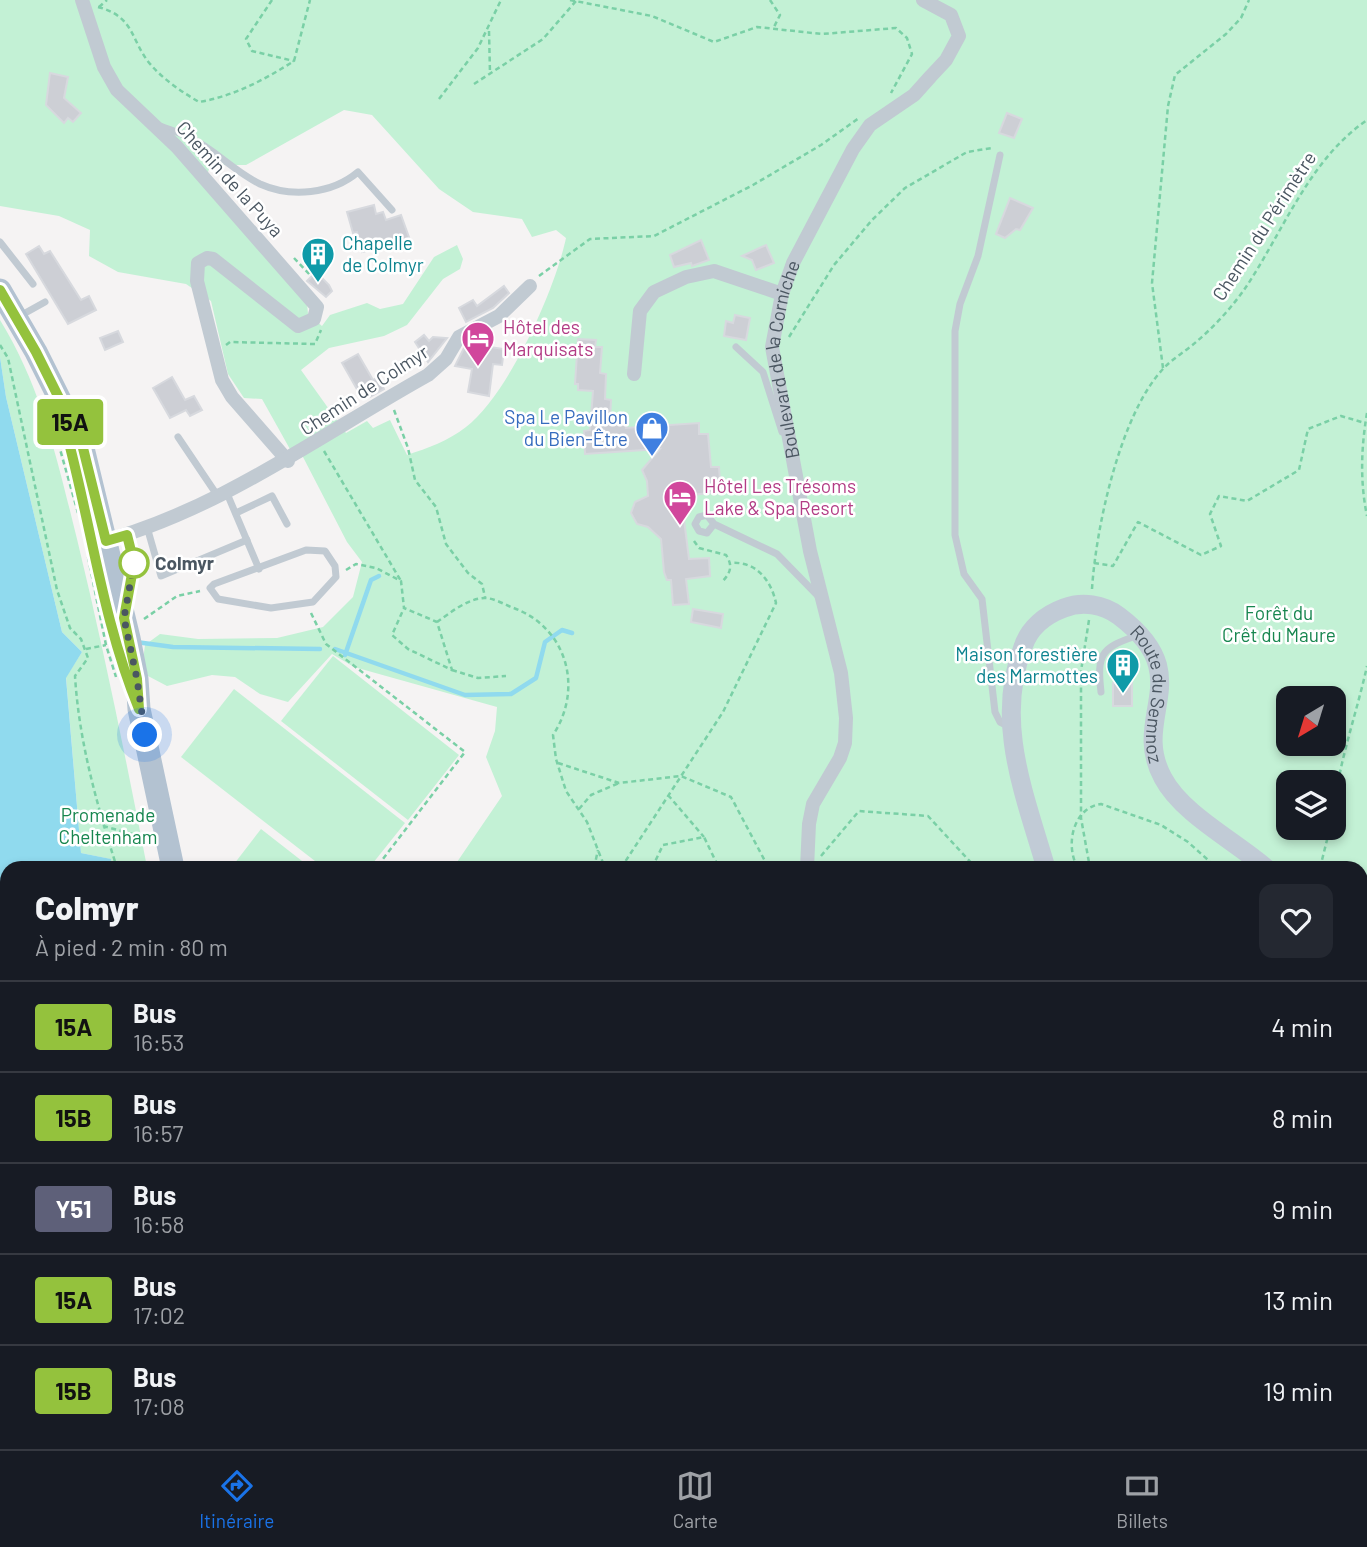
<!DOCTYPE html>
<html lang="fr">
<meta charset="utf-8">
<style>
body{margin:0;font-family:Barlow,sans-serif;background:#242831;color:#f1f3f6;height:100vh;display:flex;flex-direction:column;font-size:26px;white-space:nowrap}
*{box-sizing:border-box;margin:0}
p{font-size:23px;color:#9ea1a6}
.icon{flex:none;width:38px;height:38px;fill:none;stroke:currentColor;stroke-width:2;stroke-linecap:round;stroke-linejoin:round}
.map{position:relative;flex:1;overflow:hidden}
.panel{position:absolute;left:0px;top:861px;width:1368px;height:588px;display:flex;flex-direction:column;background:#171b24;border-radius:21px 21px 0 0;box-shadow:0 4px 10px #0003}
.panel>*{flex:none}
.badge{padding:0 14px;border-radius:5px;font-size:24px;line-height:46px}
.needle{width:46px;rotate:218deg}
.controls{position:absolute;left:1276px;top:686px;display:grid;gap:14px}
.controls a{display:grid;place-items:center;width:70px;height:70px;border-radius:14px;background:#171b24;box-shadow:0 4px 10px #0003;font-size:35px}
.you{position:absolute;width:35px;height:35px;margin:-18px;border:5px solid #fff;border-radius:50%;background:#1a73e8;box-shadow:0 0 0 10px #1a73e833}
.map>.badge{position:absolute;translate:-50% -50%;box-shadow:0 0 0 4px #fff}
.round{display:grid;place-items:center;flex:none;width:74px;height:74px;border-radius:14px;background:#242831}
.summary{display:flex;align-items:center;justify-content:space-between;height:119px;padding:0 35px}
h1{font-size:33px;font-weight:800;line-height:52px}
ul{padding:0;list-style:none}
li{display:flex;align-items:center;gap:21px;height:91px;padding:0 35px;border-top:2px solid #363941}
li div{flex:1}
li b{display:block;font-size:26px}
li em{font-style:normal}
li .badge{min-width:77px;font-weight:700;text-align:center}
.tab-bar{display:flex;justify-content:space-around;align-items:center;height:98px;border-top:2px solid #363941;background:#171b24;font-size:19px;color:#9ea1a6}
.tab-bar a{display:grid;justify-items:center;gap:4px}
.tab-bar .selected{color:#1a73e8}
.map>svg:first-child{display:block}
.green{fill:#c3f1d5;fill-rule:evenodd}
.water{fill:#90daee}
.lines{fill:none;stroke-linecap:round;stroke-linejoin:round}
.stream{stroke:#90daee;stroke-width:4.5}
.building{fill:#cdcfd5;stroke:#d7d9de;stroke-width:2}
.path{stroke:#7ad0a6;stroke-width:2.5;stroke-dasharray:5 3.5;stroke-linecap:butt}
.service{stroke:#c1cad2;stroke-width:7}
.minor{stroke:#c1cad2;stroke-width:14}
.secondary{stroke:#c1cbd6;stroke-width:19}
.primary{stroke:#b3c2d1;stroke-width:23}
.line-casing{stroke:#fff;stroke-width:16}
.line{stroke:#94c23d;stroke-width:10}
.walk{stroke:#4a5661;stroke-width:7;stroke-dasharray:0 12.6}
.stop-dot{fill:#fff;stroke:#94c23d;stroke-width:3.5}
.labels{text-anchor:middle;stroke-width:5;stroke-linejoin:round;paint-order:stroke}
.street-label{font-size:19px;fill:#4a5661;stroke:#fff}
.culture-label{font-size:19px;fill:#0d838f;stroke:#fff;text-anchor:start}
.hotel-label{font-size:19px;fill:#b23c85;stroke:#fff;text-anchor:start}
.shop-label{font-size:19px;fill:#366cbe;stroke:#fff;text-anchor:end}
.stop-label{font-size:19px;font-weight:bold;fill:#4a5661;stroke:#fff;text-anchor:start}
.park-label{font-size:19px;fill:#17864f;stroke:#fff}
</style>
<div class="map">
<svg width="1367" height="1449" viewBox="0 0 1367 1449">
<rect width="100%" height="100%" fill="#f5f3f3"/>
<g class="green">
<path d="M0,0H1367V1332L1362,1334V868H459L455,865L502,796L486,757L495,731L497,707L354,667L332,654L288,702L260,694L235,677L212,675L167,686L148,676L143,660L145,645L160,634L198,639L277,638L323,627L353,597L362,562L347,542L303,457L291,451L262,399L244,398L228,374L211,301L186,284L118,272L89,256L90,230L59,216L0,206ZM344,110L372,115L439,189L473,212L522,219L532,237L556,230L566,238C555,290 508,395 466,427C448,441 428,448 407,455L390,420L373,428L367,421L346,433L301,370L329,348L384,336L407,325L443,279L460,269L463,259L457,245L434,257L403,304L380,309L367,303L330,315L322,326L308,314L307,303L205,183L210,165H246ZM1288,698H1334V744H1288ZM1288,782H1334V828H1288Z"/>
<path d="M0,320C42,388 58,463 77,539C103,646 125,754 146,862L110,868V859L81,853L66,677L82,652L62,632L6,397L0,357Z"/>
<path d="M333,656L459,755L408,820L281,721Z"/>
<path d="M234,689L405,823L369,868H324L181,757Z"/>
<path d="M261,829L311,868H231Z"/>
<path d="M1367,1350V1449H1308L1311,1442H1362V1352Z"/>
<path d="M474,1442H1294L1291,1449H475Z"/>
</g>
<path class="water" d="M0,357L6,397L62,632L82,652L66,678L81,853L111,859L110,868H7V1442H134L135,1449H0Z"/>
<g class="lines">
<g class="stream">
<path d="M136,642L173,647L320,649"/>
<path d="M335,649L465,695L511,694L536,678L545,642L562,630L572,633"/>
<path d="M345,655L371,580L379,576"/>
</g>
</g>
<g class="building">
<path d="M50,73L68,77L64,98L81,113L73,122L68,118L64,123L46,105Z"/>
<path d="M1007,113L1022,119L1014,138L999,133Z"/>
<path d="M1010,198L1033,208L1020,230L1016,229L1005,238L996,234Z"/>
<path d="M374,205L376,214L383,212L386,220L401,215L410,240L362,252L357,232L353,233L347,212Z"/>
<path d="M701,240L709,260L692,266L691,263L674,267L670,255Z"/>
<path d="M766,245L774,263L756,270L752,260L742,256Z"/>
<path d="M39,246L44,254L50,251L81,300L89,296L96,310L68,324L26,254Z"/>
<path d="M316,272L329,285L332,291L326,297L307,281Z"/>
<path d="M504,286L509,293L493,308L466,322L459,308L473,300L477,306Z"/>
<path d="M735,315L750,318L746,340L724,336L726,321L733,323Z"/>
<path d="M118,331L123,342L105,350L100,338Z"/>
<path d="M424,335L429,341L433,337L447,338L428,362L415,342Z"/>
<path d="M578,339L596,340L595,347H602L600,373L606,374L605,399L611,400L610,418L627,419L626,428L699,423V434H708L711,467H719L720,482L731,491L681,496L689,559L709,558L710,576L686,579L689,604L673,605L671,580H667L664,572L661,539L648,527L637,524L631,513L635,502L648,496L647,481L642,470L660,449L585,454L584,431L590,430L593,391L578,390V384H575Z"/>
<path d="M473,341H477L476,345L504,349L502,365L493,364L489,396L468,392L472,369L455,366L466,344Z"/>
<path d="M358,354L373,380L378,377L384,389L370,397L368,394L362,398L342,363Z"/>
<path d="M172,377L185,400L194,396L202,410L190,416L186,410L170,418L153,388Z"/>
<path d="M693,609L723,614L721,628L691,622Z"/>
<rect x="1113" y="683" width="19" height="23"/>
</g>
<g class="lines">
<g class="path">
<path d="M272,0L246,39L252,51L294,61"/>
<path d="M570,0L652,16L714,42L757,27L822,34L896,28L907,38L912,54L891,93"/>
<path d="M770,0L780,15L773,29"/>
<path d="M98,7C136,17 130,41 151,65C164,80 182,92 199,102C234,96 264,80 294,61L310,0"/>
<path d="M99,7L107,0"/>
<path d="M489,31L490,73"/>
<path d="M474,84L543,39L576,1"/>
<path d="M439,99L478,48L501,0"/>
<path d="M294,258L311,276"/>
<path d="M539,276L590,239L654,236L753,185L821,145L859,118"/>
<path d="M789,337L834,265L872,220L905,188L967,152L992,148"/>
<path d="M0,345L8,358L57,590L70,628L81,639L88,658L75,676C79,742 97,805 117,868"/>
<path d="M226,345L230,342L315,344L321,330"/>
<path d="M1163,368L1152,283L1168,106L1175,75L1226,34L1241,18L1249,0"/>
<path d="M394,410L408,448L415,480L436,507L446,544L468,573L482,584L485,597"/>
<path d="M1367,413C1361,448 1360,482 1367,516"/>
<path d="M56,435L78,513"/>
<path d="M324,451L401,581"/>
<path d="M694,541L699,548L726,555C733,566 731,572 722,582"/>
<path d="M88,557L106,645L116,677"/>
<path d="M1094,563L1113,566L1138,522L1201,555L1221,546L1210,514L1219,496L1247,501L1299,470L1308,429L1341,416L1365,423"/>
<path d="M346,570L356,564L376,568L401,581L404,608L437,622L452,670L408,649L392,635L404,608"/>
<path d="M1092,589C1096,527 1120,415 1163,369C1172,359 1186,351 1196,342C1214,327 1233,306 1246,287C1284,230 1309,160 1367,120"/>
<path d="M311,613L326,644L465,752L376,868"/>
<path d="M144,619L177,596L200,591"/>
<path d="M1089,620L1081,671V818L1090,868"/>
<path d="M437,622C450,613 468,598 485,598C493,598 504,604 511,607C567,626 584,688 553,735L556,759L566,791L587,822L605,868"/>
<path d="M86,649L106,645"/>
<path d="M452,670L478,678L506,676"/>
<path d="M558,763L619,783L681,776L731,797L766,863"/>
<path d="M668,795L704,837"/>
<path d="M1334,808C1339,762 1357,712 1367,666"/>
<path d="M579,809L591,795L619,783"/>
<path d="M103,826L147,838"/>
<path d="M821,856L859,811L928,816L976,868"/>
<path d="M594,868L598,850"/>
<path d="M621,868L723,712L776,603C771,580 756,561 731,563"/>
<path d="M652,868L663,845L704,837L719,868"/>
<path d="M745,868L766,863L767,868"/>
<path d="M1078,868C1065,847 1072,808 1101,804L1161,825L1188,842L1217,868"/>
<path d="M1320,868L1330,828"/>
<path d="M1362,1345L1367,1343"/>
<path d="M144,1442L145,1449"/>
<path d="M246,1442L247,1449"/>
<path d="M315,1449L319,1442"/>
<path d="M607,1449L613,1442"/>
<path d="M1303,1449L1306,1442"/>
</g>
<g class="service">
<path d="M160,126C170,130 181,133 191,138C215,150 235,172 260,184C291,198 332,194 358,172L392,210"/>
<path d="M1000,155L978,256L960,304L955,331V535L964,574L982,599L995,712L1000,722L1010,727"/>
<path d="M0,242L33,284"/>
<path d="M18,317L45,302"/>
<path d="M736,347L763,372L782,432"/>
<path d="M178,437L217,495"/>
<path d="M226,491L259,569"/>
<path d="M236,513L272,496L287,524"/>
<path d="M714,524L707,533L699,531L695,524L699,517L707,515L714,524L777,554L819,597"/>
<path d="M147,527L161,576L247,540"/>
<path d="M127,535L133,563L127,597"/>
<path d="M306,550L325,551L335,566L336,577L313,602L271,608L218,599L210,588L214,584Z"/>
<path d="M1101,692C1097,655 1100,648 1136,636"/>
<path d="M1362,929L1367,931"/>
<path d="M1362,1128L1367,1124"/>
<path d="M1362,1197L1367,1202"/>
<path d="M341,1442V1449"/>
<path d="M1104,1449L1108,1442"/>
</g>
<g class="minor">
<path d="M82,0L104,67L117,90L177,147L317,307L314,319L298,326L213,259L207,258L198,263L197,281L222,380L232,397L288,461"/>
<path d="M634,374L640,311L654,292L686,277L714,271L782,294"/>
<path d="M93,544C216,513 320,435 428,375L446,359L459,337L499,316L530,286"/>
<path id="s1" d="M807,868L809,824L813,804L840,758L845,743L846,718L841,673L810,551L772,347L782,294L793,263L853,149L870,125L914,95L931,76L946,60L959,36L951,15L923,0"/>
<path d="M1362,1154L1367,1161"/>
<path d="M869,1449L870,1442"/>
</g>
<g class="secondary">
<path id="s2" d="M1046,868C1025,795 994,722 1023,647C1029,628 1045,615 1064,608C1082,601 1103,604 1119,616C1200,677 1129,716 1163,778C1182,814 1235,841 1266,868"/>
<path d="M1362,919L1367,920"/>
<path d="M655,1442L657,1449"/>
</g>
<g class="primary">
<path d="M0,290L36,352L82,444L129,638L137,679L139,709L173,868"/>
<path d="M286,1442L287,1449"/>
</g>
</g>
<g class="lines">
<defs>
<path id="line" d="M0,290L36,352L82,444L106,541L127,535L134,563L124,618L137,679L139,709C104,625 92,531 69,443"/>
</defs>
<use href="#line" class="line-casing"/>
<use href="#line" class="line"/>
<path class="walk" d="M134,563L124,618L137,679L145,735"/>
</g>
<defs>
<symbol id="building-pin" viewBox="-11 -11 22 30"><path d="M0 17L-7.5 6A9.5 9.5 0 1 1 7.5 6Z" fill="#0f9aa8" stroke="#fff"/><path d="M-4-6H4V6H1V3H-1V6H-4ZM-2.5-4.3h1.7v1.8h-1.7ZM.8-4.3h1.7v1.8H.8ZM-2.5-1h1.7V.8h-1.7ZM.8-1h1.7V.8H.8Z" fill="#fff"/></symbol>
<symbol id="hotel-pin" viewBox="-11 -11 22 30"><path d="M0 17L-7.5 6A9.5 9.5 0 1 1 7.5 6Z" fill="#d1479c" stroke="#fff"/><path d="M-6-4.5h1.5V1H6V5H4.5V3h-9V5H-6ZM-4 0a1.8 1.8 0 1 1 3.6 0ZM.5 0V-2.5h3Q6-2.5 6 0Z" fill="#fff"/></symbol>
<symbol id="shop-pin" viewBox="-11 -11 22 30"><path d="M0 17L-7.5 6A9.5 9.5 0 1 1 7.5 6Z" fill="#3f7fe0" stroke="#fff"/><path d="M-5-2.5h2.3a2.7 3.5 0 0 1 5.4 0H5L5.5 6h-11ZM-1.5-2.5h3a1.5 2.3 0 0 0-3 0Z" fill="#fff"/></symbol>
</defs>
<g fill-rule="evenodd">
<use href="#building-pin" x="299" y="235" width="38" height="52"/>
<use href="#hotel-pin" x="459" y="319" width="38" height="52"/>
<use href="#shop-pin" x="633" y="409" width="38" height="52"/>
<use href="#hotel-pin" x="661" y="478" width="38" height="52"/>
<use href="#building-pin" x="1104" y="646" width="38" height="52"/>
</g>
<circle class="stop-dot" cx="134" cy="563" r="14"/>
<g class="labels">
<g class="street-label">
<text transform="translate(230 179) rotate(48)" y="7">Chemin de la Puya</text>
<text transform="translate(1264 226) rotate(-57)" y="7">Chemin du Périmètre</text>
<text dy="7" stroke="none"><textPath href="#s1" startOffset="525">Boulevard de la Corniche</textPath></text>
<text transform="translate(364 390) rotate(-33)" y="7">Chemin de Colmyr</text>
<text dy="7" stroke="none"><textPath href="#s2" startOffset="434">Route du Semnoz</textPath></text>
</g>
<g class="culture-label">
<text x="342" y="250">Chapelle<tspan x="342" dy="22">de Colmyr</tspan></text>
<text x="1098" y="661" text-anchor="end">Maison forestière<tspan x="1098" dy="22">des Marmottes</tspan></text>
</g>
<g class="hotel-label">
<text x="503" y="334">Hôtel des<tspan x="503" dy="22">Marquisats</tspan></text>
<text x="704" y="493">Hôtel Les Trésoms<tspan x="704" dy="22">Lake &amp; Spa Resort</tspan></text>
</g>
<g class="shop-label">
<text x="628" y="424">Spa Le Pavillon<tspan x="628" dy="22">du Bien-Être</tspan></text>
</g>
<g class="stop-label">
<text x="155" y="570">Colmyr</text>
</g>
<g class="park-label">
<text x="1279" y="620">Forêt du<tspan x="1279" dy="22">Crêt du Maure</tspan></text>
<text x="108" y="822">Promenade<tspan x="108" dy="22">Cheltenham</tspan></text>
</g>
</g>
</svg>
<div class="controls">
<a><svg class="needle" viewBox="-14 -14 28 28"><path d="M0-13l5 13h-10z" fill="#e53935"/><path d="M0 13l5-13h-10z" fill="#9ea1a6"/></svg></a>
<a><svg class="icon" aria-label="layers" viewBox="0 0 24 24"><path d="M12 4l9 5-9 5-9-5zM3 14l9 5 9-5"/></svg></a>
</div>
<div class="you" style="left:145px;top:735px"></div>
<b class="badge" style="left:70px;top:422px;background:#94c23d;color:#111">15A</b>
<section class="panel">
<div class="summary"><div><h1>Colmyr</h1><p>À pied · 2 min · 80 m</p></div><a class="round"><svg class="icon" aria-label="heart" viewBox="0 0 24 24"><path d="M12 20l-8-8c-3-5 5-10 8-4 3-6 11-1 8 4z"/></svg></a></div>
<ul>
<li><span class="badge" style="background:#94c23d;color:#111">15A</span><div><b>Bus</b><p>16:53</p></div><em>4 min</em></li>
<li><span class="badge" style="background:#94c23d;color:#111">15B</span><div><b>Bus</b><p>16:57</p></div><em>8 min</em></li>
<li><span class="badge" style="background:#5e6079;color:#fff">Y51</span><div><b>Bus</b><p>16:58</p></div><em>9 min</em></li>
<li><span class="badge" style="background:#94c23d;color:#111">15A</span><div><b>Bus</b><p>17:02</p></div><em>13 min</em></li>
<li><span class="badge" style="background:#94c23d;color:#111">15B</span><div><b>Bus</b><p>17:08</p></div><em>19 min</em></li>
</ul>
</section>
</div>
<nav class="tab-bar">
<a class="selected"><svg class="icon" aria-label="directions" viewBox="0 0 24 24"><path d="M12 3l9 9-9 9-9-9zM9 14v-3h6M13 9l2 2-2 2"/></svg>Itinéraire</a>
<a><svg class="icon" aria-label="map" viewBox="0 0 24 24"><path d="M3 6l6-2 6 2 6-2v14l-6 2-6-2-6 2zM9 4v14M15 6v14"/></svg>Carte</a>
<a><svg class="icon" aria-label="tickets" viewBox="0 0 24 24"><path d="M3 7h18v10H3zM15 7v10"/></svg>Billets</a>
</nav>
